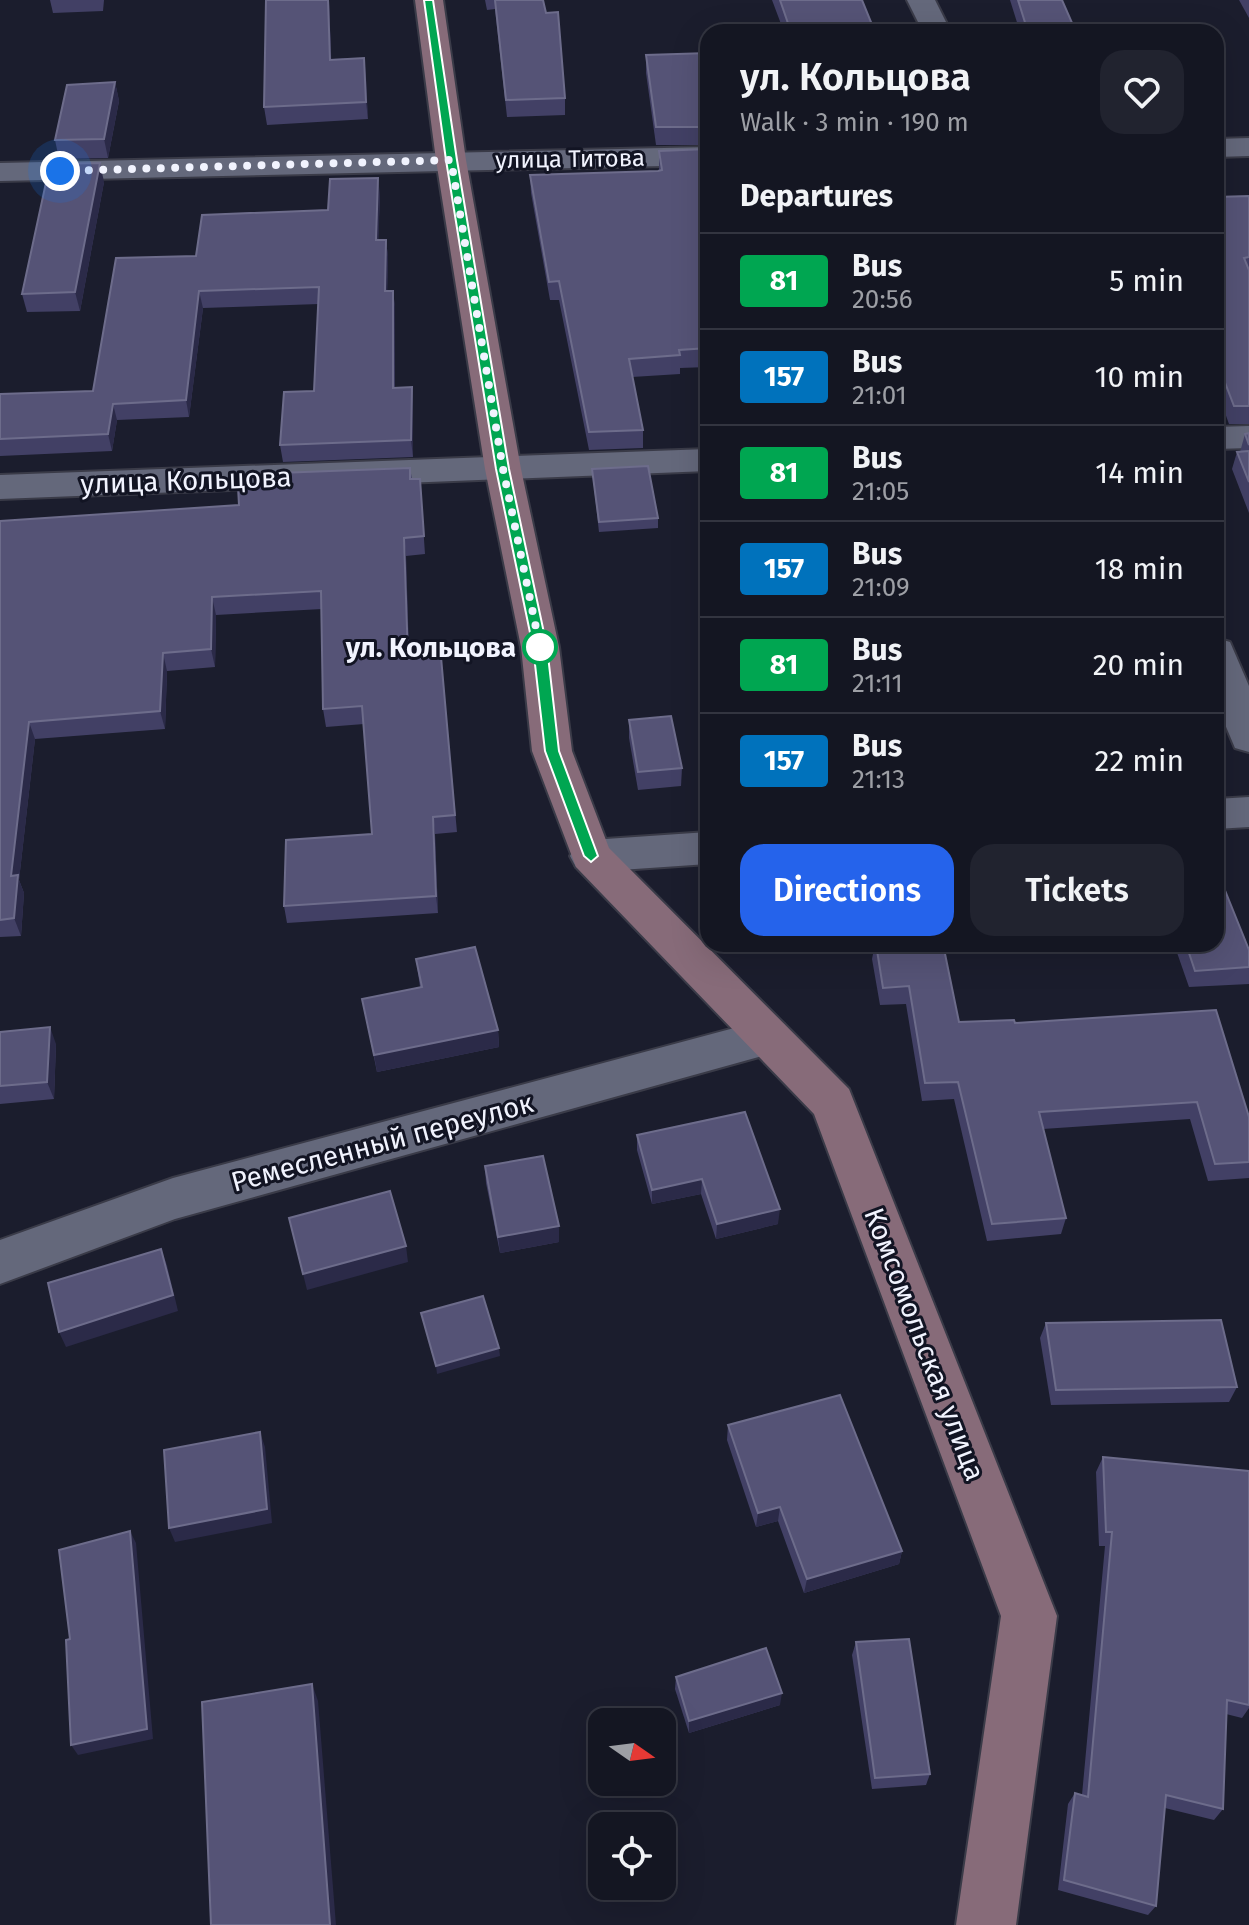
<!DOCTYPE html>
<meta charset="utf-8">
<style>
body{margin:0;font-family:"Fira Sans",sans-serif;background:#21232f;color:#f1f3f6;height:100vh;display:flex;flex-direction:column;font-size:30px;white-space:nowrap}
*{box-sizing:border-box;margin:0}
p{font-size:26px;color:#9d9fa5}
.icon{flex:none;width:44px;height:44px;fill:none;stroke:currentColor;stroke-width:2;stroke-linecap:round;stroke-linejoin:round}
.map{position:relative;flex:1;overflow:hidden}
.panel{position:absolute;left:700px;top:24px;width:524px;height:928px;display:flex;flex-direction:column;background:#141622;border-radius:24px;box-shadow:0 8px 32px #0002,0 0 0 2px #333540}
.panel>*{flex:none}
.badge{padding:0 16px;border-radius:6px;font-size:28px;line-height:52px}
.needle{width:52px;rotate:104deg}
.buttons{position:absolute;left:588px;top:1708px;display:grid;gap:16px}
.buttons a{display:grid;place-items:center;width:88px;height:88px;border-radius:16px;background:#141622;box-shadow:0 8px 32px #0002,0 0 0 2px #333540;font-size:40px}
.you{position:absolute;width:40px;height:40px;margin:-20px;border:6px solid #fff;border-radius:50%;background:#1a73e8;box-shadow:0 0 0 12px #1a73e833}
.map>.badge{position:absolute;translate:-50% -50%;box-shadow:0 0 0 4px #fff}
h2{padding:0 40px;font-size:30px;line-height:72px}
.round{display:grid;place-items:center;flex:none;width:84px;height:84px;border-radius:24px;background:#21232f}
.headline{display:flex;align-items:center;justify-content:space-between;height:136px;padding:0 40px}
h1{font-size:38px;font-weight:600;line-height:60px}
.primary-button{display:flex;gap:16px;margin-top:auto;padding:16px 40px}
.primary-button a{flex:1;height:92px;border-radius:24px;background:#2563eb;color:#fff;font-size:32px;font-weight:600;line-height:92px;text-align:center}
.primary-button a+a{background:#21232f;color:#f1f3f6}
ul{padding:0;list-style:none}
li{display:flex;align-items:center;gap:24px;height:96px;padding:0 40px;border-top:2px solid #333540}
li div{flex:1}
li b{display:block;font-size:30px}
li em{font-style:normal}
li .badge{min-width:88px;font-weight:700;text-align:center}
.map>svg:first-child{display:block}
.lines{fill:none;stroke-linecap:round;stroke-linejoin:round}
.minor-casing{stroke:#3a3b48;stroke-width:4}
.secondary-casing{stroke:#3a3b48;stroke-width:4}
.minor{fill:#64687b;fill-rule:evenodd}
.secondary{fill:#876b79;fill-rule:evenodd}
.wall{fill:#424065}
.shaded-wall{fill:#2b2a48}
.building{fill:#555376;stroke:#6d6c8b;stroke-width:2}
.line{fill:#00a651;stroke:#fff;stroke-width:2}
.walk{stroke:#f1f3fe;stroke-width:8;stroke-dasharray:0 14.4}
.stop-dot{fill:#fff;stroke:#00a651;stroke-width:4}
.labels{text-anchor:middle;stroke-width:6;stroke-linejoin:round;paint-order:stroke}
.far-street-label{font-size:24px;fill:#f1f3fe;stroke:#121423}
.street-label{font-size:28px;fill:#f1f3fe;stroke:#121423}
.stop-label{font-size:28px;font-weight:bold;fill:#f1f3fe;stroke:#121423;text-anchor:end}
</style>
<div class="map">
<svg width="1249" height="1925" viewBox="0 0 1249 1925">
<rect width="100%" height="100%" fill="#1b1d2d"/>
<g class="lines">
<defs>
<g id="minor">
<path d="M907,0H935L951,32H923Z"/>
<path d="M1249,138V156L1216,157V139Z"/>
<path d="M708,147V165L0,181V163Z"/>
<path d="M1249,426V448L1216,449V427Z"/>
<path d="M708,449V471L0,499V475Z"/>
<path d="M1216,638L1230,642L1249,686V752L1235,748L1216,703Z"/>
<path d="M1249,797V827L1216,829V799Z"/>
<path d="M708,832V864L591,872L576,867L570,856L576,845L591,840Z"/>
<path d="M768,1019L784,1024L791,1037L784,1050L175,1219L0,1284V1240L173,1178Z"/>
</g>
<path id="secondary" d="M415,0H443L466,160L521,469L559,647L572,751L609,848L849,1089L1057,1616L1016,1925H956L1001,1616L814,1114L576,867L532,751L521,647L485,469L436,160Z"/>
</defs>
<use href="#minor" class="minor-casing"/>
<use href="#secondary" class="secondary-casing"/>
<use href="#minor" class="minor"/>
<use href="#secondary" class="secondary"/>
</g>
<g class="wall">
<path d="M50,0H104L103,11L53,13Z"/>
<path d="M329,0L331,59L364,58L368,119L267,125L264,107Z"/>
<path d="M485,0H543L565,98V115L507,117L495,9L487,10Z"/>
<path d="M772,0H862L875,32H784Z"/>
<path d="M1010,0H1062L1076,32H1020Z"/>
<path d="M1239,0H1249V18Z"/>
<path d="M708,53V145H656L646,73V55Z"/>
<path d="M115,82L119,101L108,158L59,159L55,140Z"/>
<path d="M708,149V367L680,368V374L632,377L643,430V448L589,450L559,300H550L531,193L530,175L659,171V151Z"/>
<path d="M104,182L80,311L27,312L22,294Z"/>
<path d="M380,194L378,240H386L388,257L387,291H393L395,307V388L412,387L413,404V457L283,462L280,445L314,391L319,304L203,308L189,417L117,420L112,451L0,456V394L93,391L196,256Z"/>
<path d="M1249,196V424H1229L1216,388V197Z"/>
<path d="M1249,433V513L1232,469L1237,452H1240L1245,434Z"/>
<path d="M410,468L412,479H420L425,554L406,556L409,659L441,657L457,832L435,834L438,913L287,923L284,906L372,834L364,724L326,727L323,709L322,609L216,615L215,667L167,671L165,729L35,739L19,880L24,893L21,936L0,937V521L239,505L277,484Z"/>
<path d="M592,469L658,518V528L599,532Z"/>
<path d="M629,720L682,768L681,786L638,790L629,738Z"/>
<path d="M875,944H943L959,1022L1015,1023L1249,1117V1178L1208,1181L1190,1119L1043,1129L1066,1218L1061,1234L987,1241L954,1099L922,1101L906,1004L880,1005L872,959Z"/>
<path d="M1174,944H1216L1249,950V984L1189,987Z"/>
<path d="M416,959L498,1030L499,1047L377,1072L362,999L420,987Z"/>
<path d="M0,1032L56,1044L54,1099L0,1104Z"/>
<path d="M637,1135L778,1224L716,1239L701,1194L652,1204L637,1150Z"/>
<path d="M485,1166L559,1226V1242L500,1253L486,1183Z"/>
<path d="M1046,1323L1237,1387L1229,1402L1051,1405L1040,1338Z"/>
<path d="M728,1425L902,1551L899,1564L804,1593L778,1521L756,1527L727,1440Z"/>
<path d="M1103,1457L1249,1471V1708L1242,1718L1226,1714L1223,1809L1214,1820L1165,1808L1156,1906L1148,1915L1058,1890L1068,1804L1075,1793L1082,1795L1105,1546H1099L1096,1472Z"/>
<path d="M856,1642L930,1774L926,1785L872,1789L852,1655Z"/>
<path d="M676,1677L780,1705L689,1733L675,1689Z"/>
</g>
<g class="shaded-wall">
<path d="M328,0H329L332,77L330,60Z"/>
<path d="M364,58L366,75L368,119L366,102Z"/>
<path d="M115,82L119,101L108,158L104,139Z"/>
<path d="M100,163L104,182L80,311L75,292Z"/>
<path d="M378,178L380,194L378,257L376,240Z"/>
<path d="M386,240L388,257L387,308L385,291Z"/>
<path d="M199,291L203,308L189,417L186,400Z"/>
<path d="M393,291L395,307L394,405L393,388Z"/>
<path d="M412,387L413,404V457L411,440Z"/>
<path d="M113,404L117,420L112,451L108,434Z"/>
<path d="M404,538L406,556L410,677L408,659Z"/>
<path d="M212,597L216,615L215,667L211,649Z"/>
<path d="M163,653L167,671L165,729L160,711Z"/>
<path d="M29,722L35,739L19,880L24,893L21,936L14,918L11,876Z"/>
<path d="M433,817L435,834L438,913L436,896Z"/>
<path d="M50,1027L56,1044L54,1099L47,1082Z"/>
<path d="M498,1030L499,1047L377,1072L374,1055Z"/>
<path d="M702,1179L701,1194L652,1204V1190Z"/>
<path d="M780,1209L778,1224L716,1239L717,1224Z"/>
<path d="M559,1226V1242L500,1253L498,1237Z"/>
<path d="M406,1246L408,1262L307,1290L303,1274Z"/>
<path d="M161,1249L167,1265L178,1311L66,1347L59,1332Z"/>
<path d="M499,1348L500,1356L437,1374L436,1366Z"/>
<path d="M260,1432L265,1447L272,1523L175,1542L169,1528Z"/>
<path d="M780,1507L778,1521L756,1527L758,1513Z"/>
<path d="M130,1531L136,1543L153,1739L78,1755L71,1745Z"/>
<path d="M902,1551L899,1564L804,1593L807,1579Z"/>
<path d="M312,1684L318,1701L336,1925H330Z"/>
<path d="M782,1693L780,1705L689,1733V1721Z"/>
</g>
<g class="building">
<path d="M266,0H328L330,60L364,58L366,102L264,107Z"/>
<path d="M495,0H543L546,13L558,12L565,98L506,100Z"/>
<path d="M780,0H862L875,32H791Z"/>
<path d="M1018,0H1062L1076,32H1028Z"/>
<path d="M708,53V127H656L646,55Z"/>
<path d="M115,82L104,139L55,140L67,85Z"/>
<path d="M708,149V348L679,350L680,355L629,359L643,430L589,432L559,281L549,282L530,175L658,171L662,170L659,151Z"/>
<path d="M100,163L75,292L22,294L50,164Z"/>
<path d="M378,178L376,240H386L385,291H393V388L412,387L411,440L280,445L284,392L314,391L319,287L199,291L186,400L113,404L108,434L0,439V394L93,391L116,258L196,256L202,215L328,210L330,179Z"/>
<path d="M1249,196V257L1244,258L1249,270V406H1234L1216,359V197Z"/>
<path d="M1249,433V445L1245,434Z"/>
<path d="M1249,451V482L1237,452Z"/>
<path d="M648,466L658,518L599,522L592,469Z"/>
<path d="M410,468V479H420L424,536L404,538L408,659L441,657L455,815L433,817L436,896L284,906L286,840L372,834L362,706L323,709L321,591L212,597L211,649L163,653L160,711L29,722L11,876L18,875L14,918L0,920V521L239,505L238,487L277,484L278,473Z"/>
<path d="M671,716L682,768L638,772L629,720Z"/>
<path d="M1216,868L1249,950V967L1195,971L1186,944H1216Z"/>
<path d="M876,944H943L959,1022L1014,1020L1015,1023L1216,1010L1249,1117V1162L1215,1164L1197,1102L1039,1112L1066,1218L992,1224L958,1082L925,1083L909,986L883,988Z"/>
<path d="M475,947L498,1030L374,1055L362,999L422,987L416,959Z"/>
<path d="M50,1027L47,1082L0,1086V1032Z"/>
<path d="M745,1112L780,1209L717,1224L702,1179L652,1190L637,1135Z"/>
<path d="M543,1156L559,1226L498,1237L485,1166Z"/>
<path d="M390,1191L406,1246L303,1274L289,1218Z"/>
<path d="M161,1249L173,1295L59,1332L48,1283Z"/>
<path d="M483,1296L499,1348L436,1366L421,1313Z"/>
<path d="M1221,1320L1237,1387L1056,1390L1046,1323Z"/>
<path d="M840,1395L902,1551L807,1579L780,1507L758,1513L728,1425Z"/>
<path d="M260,1432L267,1509L169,1528L164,1450Z"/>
<path d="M1103,1457L1249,1471V1705L1227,1700L1223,1809L1166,1795L1156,1906L1064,1880L1075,1793L1088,1797L1112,1532H1106Z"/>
<path d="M130,1531L147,1729L71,1745L66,1640L70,1639L59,1550Z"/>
<path d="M909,1639L930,1774L875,1778L856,1642Z"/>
<path d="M766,1648L782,1693L689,1721L676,1677Z"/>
<path d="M312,1684L330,1925H211L202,1702Z"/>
</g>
<path class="line" d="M424,0H433L457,160L509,469L547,647L559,751L598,856L591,862L584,856L545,751L533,647L496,469L446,160Z"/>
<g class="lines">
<path class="walk" d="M60,171L451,160L503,469L540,647"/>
</g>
<circle class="stop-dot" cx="540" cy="647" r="16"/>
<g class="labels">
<g class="far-street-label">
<text transform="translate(570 159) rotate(-1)" y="8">улица Титова</text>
</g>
<g class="street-label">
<text transform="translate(186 480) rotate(-2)" y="10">улица Кольцова</text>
<text transform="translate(382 1142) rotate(-15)" y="10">Ремесленный переулок</text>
<text transform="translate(925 1344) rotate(69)" y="10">Комсомольская улица</text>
</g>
<g class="stop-label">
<text x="516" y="657">ул. Кольцова</text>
</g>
</g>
</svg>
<div class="buttons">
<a><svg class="needle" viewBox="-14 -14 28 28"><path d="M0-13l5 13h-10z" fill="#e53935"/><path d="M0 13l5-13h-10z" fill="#9d9fa5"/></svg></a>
<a><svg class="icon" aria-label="locate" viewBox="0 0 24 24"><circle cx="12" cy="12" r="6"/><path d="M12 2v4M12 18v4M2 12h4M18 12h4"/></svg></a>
</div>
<div class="you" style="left:60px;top:171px"></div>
<section class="panel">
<div class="headline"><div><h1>ул. Кольцова</h1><p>Walk · 3 min · 190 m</p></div><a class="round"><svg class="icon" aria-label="heart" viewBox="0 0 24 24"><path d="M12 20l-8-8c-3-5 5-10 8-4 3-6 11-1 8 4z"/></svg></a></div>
<h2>Departures</h2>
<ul>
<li><span class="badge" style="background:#00a651;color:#fff">81</span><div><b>Bus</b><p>20:56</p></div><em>5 min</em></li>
<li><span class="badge" style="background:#0072bc;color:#fff">157</span><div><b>Bus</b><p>21:01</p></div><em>10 min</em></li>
<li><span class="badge" style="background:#00a651;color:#fff">81</span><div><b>Bus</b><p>21:05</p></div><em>14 min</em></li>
<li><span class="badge" style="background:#0072bc;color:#fff">157</span><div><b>Bus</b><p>21:09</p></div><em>18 min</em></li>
<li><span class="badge" style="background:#00a651;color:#fff">81</span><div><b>Bus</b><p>21:11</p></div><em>20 min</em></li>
<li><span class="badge" style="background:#0072bc;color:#fff">157</span><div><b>Bus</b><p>21:13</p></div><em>22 min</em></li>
</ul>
<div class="primary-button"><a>Directions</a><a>Tickets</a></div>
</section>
</div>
